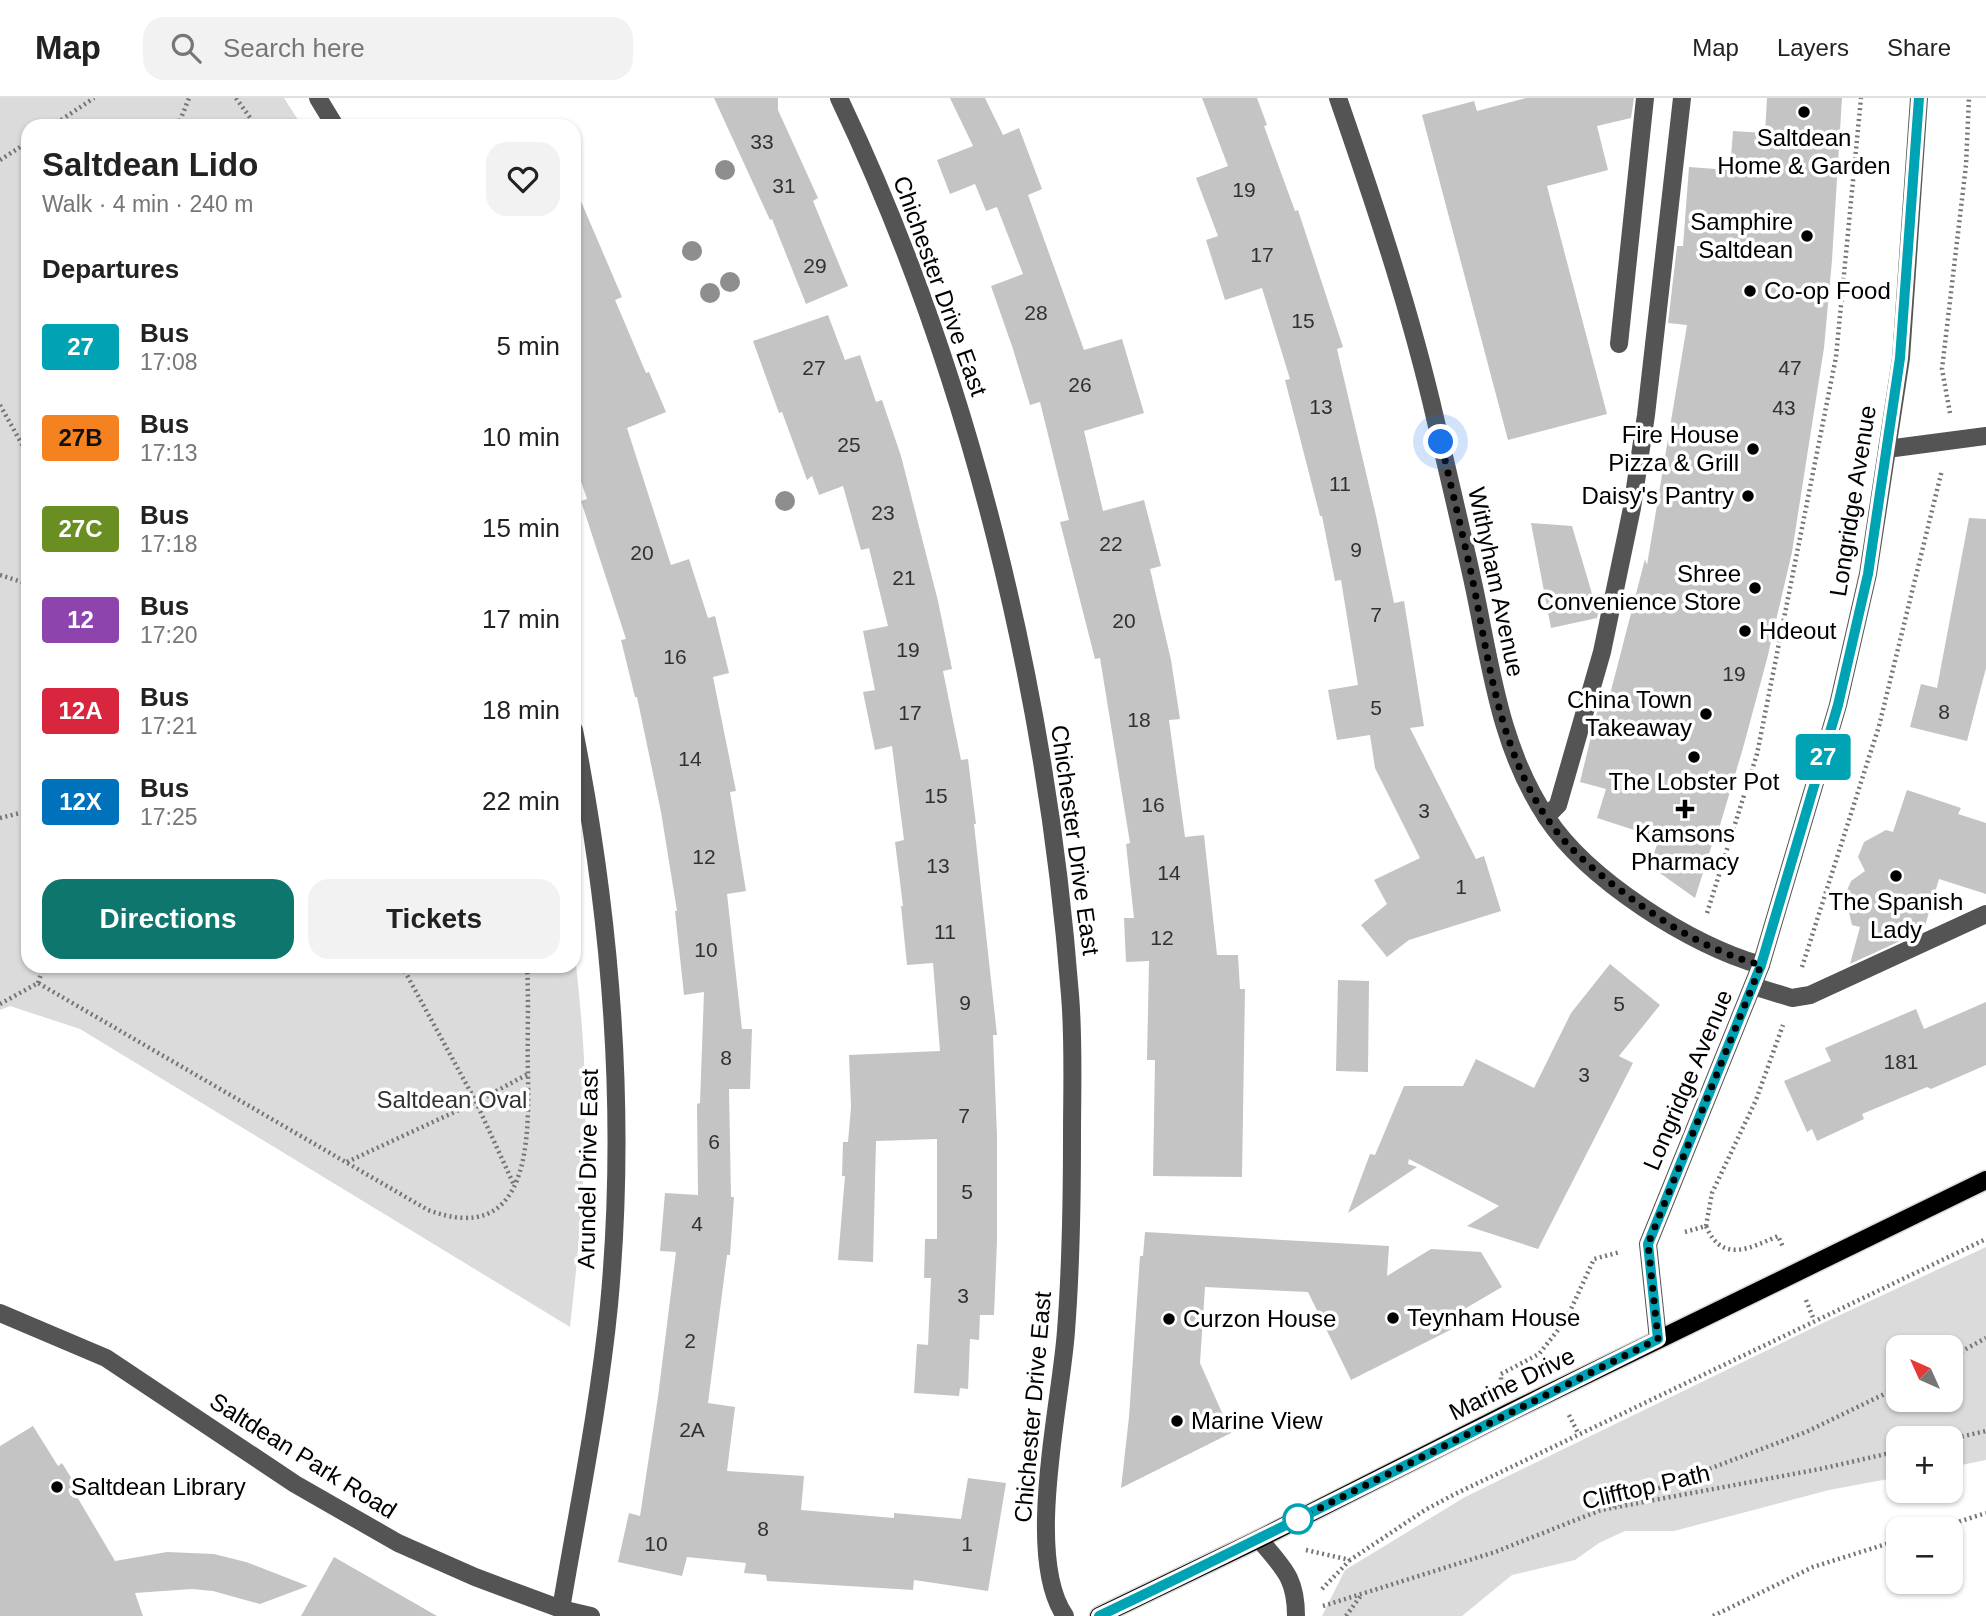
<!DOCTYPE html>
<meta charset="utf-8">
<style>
body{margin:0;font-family:Arial,sans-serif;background:#f2f2f2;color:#222;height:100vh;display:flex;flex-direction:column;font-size:26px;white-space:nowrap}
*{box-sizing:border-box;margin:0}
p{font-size:23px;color:#767676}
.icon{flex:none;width:38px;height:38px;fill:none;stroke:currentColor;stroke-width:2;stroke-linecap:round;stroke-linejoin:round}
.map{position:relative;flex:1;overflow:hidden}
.details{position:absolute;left:21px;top:21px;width:560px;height:854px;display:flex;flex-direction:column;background:#fff;border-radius:21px;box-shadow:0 2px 5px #0004}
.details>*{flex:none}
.badge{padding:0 14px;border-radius:5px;font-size:24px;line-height:46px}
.needle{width:46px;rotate:315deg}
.buttons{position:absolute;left:1886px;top:1237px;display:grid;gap:14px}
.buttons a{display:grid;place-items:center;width:77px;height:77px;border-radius:14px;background:#fff;box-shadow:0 2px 5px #0004;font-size:35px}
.you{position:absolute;width:35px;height:35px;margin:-18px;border:5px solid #fff;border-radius:50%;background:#1a73e8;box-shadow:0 0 0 10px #1a73e833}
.map>.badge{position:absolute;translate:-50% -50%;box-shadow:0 0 0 4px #fff}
h2{padding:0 21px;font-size:26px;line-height:63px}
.round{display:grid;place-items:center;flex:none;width:74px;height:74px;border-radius:21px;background:#f2f2f2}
.overview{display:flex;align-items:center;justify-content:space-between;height:119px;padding:0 21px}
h1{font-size:33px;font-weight:700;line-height:52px}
.button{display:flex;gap:14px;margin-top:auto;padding:14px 21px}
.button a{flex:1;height:80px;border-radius:21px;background:#0f766e;color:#fff;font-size:28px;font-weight:700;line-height:80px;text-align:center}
.button a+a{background:#f2f2f2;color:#222}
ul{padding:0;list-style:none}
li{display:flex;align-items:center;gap:21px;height:91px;padding:0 21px}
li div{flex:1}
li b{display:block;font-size:26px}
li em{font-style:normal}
li .badge{min-width:77px;font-weight:700;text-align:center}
header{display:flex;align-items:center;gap:42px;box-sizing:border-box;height:98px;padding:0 35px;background:#fff;border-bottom:2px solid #e0e0e0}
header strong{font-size:33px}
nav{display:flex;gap:38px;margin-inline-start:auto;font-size:24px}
.search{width:490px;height:63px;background:#f2f2f2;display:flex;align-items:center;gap:18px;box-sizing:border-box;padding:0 24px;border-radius:21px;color:#767676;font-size:26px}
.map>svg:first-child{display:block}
.green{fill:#dbdbdb;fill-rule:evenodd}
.building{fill:#c4c4c4}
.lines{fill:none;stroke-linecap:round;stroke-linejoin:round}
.major-casing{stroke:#dbdbdb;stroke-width:21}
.path{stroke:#767676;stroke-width:4.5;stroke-dasharray:2 3.5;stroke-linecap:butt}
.minor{stroke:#545454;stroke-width:18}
.major{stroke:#000;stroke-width:18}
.tree{fill:#8e8e8e}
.line-casing{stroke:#fff;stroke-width:16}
.line{stroke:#00a3b4;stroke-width:10}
.walk{stroke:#000;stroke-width:7;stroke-dasharray:0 12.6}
.poi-dot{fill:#000;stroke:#fff;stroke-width:2.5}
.stop-dot{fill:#fff;stroke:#00a3b4;stroke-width:3.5}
.labels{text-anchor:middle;stroke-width:7;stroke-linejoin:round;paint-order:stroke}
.number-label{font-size:21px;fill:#313131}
.poi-label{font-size:24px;fill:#000;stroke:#fff;text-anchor:start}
.street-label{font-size:24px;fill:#000;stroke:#fff}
.park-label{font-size:24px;fill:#323232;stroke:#fff}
</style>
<header>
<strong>Map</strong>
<div class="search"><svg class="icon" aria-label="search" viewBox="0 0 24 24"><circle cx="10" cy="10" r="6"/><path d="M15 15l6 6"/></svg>Search here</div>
<nav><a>Map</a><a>Layers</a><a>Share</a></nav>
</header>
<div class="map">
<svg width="1986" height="1518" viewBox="0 0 1986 1518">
<rect width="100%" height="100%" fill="#fff"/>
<g class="green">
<path d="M0,0H284L302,28H28V868H574V848C579,894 584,941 585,987C587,1068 579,1148 570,1229L80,931L10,908L0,912Z"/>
<path d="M1986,1149V1362L1951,1369V1340H1899V1379L1829,1392L1674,1433H1625L1599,1445L1575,1462L1512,1477L1462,1518H1322L1345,1472L1465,1399L1825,1224ZM1899,1250H1951V1302H1899Z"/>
</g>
<g class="building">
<path d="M714,0H778V12L818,100L813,103L848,188L806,206L772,121L770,122Z"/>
<path d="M950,0H985L1003,37L1019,30L1042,91L1028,97L1084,252L1122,241L1144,315L1084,333L1103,413L1144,402L1161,468L1150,471L1171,562L1180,621L1169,622L1185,739L1204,737L1217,857H1238L1240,891H1245L1242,1079L1153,1078L1155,962H1147L1149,863L1126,864L1124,820H1134L1126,746L1130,745L1100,560L1095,561L1060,424L1069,422L1040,304L1030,307L1013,251L991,188L1023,176L997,109L986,113L975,86L950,96L937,62L973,48Z"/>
<path d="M1202,0H1257L1267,27L1264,28L1295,113L1298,112L1343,249L1337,251L1377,422L1394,505L1404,503L1424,628L1410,630L1476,761L1484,758L1501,813L1409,842L1387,859L1361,827L1387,806L1374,782L1420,760L1375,670L1370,637L1337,642L1328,592L1358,587L1341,482L1335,483L1322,418H1320L1285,282L1290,281L1262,190L1225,202L1206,142L1218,138L1196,80L1228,68Z"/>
<path d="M1526,0H1634L1631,20L1597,28L1608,72L1547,88L1607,316L1508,342L1422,17L1474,3L1477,13Z"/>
<path d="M1767,0H1842L1832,162L1824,250L1792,454L1767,561L1743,650L1717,737H1715L1695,800L1650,768L1659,740L1597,720L1606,691L1580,684L1598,610L1606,612L1645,461L1647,467L1687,227L1668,225L1677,148H1683L1689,69L1730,72L1733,33L1765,35Z"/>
<path d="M574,87L622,199L615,202L646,275L649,274L666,314L627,330L671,467L689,461L708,520L715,518L729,575L713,579L736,693L730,694L746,793L727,796L742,931H752L750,991H729L731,1099H734L730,1157H727L708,1305L735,1309L727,1373L804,1378L801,1412L894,1420V1415L961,1421L968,1380L1006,1385L988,1493L914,1482L913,1492L767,1483L766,1477L744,1475L746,1465L687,1459L682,1478L618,1464L629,1415L640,1418L658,1299L676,1154L660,1153L665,1095L698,1097L697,1006L700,1005L704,894L684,897L675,813H677L661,714L637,599H635L621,542L626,541L581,403L587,401L574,363Z"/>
<path d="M828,217L845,262L860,257L876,304L882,302L901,358L938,503L952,571L943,573L961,662L968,661L976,726H974L997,937H993L997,1038V1143L994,1217H980L979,1242L970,1241L968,1291L960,1290L959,1298L914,1295L917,1246L928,1247L931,1180H924L925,1141H937V1041L876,1043L873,1164L838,1162L845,1078H842L843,1044H848L851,1009L849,957L940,953L933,865L907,867L901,808H903L895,744L904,742L892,648L875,652L863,594L875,592L863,533L888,528L869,450L861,452L843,388L819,397L812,378L807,382L782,314L779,315L753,243Z"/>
<path d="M1969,420L1986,421V570L1967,643L1910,629L1921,586L1937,590Z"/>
<path d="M1531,425L1572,428L1598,516L1597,520L1551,530Z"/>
<path d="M1907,692L1961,710L1958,716L1986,725V796L1939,781L1924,831L1905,824L1898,844L1850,866L1860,829L1852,827L1845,797L1851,783L1865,773L1858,759L1864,744L1886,732L1893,734Z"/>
<path d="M1610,866L1660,907L1619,958L1633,965L1538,1151L1467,1128L1499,1108L1409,1061L1408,1066L1417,1069L1348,1115L1370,1056L1375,1057L1404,988H1463L1476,961L1534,990L1571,915Z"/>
<path d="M1338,882L1369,883L1368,974L1336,973Z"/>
<path d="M1986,904V967L1931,991L1927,989L1862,1016L1864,1021L1817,1043L1812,1031L1807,1034L1784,983L1831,963L1825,950L1916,911L1924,931Z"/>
<path d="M1145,1134L1389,1148L1387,1178L1431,1151L1481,1154L1502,1189L1461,1213L1466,1224L1351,1282L1308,1194L1205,1189L1200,1265L1231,1335L1121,1390L1129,1319L1140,1158H1143Z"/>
<path d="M33,1328L58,1368L62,1365L80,1394L76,1397L115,1463L167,1454L214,1456L246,1464L308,1488L260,1506L213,1493L192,1491L135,1495L143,1518H0V1348Z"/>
<path d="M334,1459L437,1518H301Z"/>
</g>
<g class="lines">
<defs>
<path id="major" d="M1099,1518L1259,1441L1508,1315L1986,1082"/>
</defs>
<use href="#major" class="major-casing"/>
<g class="path">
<path d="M236,0L256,28"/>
<path d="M52,28L94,0"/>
<path d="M178,28L189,0"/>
<path d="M0,62L28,44"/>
<path d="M0,307L28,357"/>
<path d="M1950,315L1942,271L1966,67L1969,0"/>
<path d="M0,477L28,486"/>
<path d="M0,720L28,713"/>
<path d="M1707,815L1757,656L1836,259L1861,0"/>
<path d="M402,868L476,1004L514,1087"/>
<path d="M1802,869L1879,628L1942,372"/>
<path d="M38,885L44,868"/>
<path d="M0,906L38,885L428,1112C530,1150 529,1042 528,976C527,940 529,904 527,868"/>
<path d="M347,1064L476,1004L528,976"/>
<path d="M1706,1128L1712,1095L1756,1002L1783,927"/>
<path d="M1685,1134L1706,1128C1722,1166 1750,1150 1778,1138L1783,1149"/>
<path d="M1806,1202L1814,1222"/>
<path d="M1951,1259L1986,1240"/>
<path d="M1501,1287V1276L1539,1256L1566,1222L1594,1161L1620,1154"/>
<path d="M1569,1317L1578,1335"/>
<path d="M1951,1341L1986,1333"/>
<path d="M1612,1408L1806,1334L1899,1289"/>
<path d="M1933,1432L1986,1415"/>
<path d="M1306,1452L1350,1462L1425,1412L1453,1397L1986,1141"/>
<path d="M1322,1491L1350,1462"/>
<path d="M1323,1508L1495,1454L1601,1412L1820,1371L1899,1353"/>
<path d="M1346,1518L1362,1496"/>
<path d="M1713,1518L1813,1469L1899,1442"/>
</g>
<g class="minor">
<path d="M318,0L335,28"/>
<path d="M839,0C970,274 1047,595 1070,897C1074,943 1072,991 1072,1038C1072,1103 1071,1168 1066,1233C1061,1305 1024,1459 1065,1518"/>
<path d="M1338,0C1375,107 1411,214 1436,324C1449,379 1462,434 1474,489C1491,569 1500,650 1547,720C1587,781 1691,848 1761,867"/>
<path d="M1619,246L1645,0"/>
<path d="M1887,351L1986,338"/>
<path d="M1546,719L1558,707L1602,554L1632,410L1646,317L1682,0"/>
<path d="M1753,888L1792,900L1810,897L1986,816"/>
<path d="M0,1215L106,1260L295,1386L398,1445L475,1479L561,1511L591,1518"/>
<path d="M1658,1241L1648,1146L1761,867L1838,607L1868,476L1901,260L1919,0"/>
<path d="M1259,1441C1283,1470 1296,1479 1296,1518"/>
<path d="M561,1511C578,1410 599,1309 609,1207C627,1016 611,819 574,632"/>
</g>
<use href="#major" class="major"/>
</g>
<g class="tree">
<circle cx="725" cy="72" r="10"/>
<circle cx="692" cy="153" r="10"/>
<circle cx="730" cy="184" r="10"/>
<circle cx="710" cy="195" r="10"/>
<circle cx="785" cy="403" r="10"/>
</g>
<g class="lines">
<defs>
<path id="line" d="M1099,1518C1287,1429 1472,1333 1658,1241L1648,1146L1761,867L1838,607L1868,476L1900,260L1919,0"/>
</defs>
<use href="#line" class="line-casing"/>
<use href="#line" class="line"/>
<path class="walk" d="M1298,1421L1658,1241L1648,1146L1761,867C1716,855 1677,833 1639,806C1606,782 1569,754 1546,719C1501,651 1490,572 1475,494C1465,444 1452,394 1441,344"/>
</g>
<g class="poi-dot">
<circle cx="1804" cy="14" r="7"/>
<circle cx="1807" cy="138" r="7"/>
<circle cx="1750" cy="193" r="7"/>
<circle cx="1753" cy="351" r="7"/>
<circle cx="1748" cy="398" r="7"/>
<circle cx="1755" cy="490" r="7"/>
<circle cx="1745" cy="533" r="7"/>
<circle cx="1706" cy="616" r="7"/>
<circle cx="1694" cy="659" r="7"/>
<path d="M1681.5 700.5h7v7h7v7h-7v7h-7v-7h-7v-7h7z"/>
<circle cx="1896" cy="778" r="7"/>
<circle cx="1393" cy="1220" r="7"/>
<circle cx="1169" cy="1221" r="7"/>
<circle cx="1177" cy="1323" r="7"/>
<circle cx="57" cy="1389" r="7"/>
</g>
<circle class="stop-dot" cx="1298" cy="1421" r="14"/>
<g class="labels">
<g class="number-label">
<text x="762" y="51">33</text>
<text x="784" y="95">31</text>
<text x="1244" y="99">19</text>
<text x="1262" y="164">17</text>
<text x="815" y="175">29</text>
<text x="1036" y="222">28</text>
<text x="1303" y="230">15</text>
<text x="814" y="277">27</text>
<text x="1790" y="277">47</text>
<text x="1080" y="294">26</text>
<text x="1321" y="316">13</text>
<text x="1784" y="317">43</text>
<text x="849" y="354">25</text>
<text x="1340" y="393">11</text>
<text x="883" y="422">23</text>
<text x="1111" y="453">22</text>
<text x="1356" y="459">9</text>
<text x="642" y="462">20</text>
<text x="904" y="487">21</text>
<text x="1376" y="524">7</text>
<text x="1124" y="530">20</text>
<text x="908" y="559">19</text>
<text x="675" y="566">16</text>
<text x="1734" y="583">19</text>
<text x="1376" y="617">5</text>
<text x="1944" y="621">8</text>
<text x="910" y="622">17</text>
<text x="1139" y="629">18</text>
<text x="690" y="668">14</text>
<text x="936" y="705">15</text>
<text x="1153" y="714">16</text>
<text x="1424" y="720">3</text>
<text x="704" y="766">12</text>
<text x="938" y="775">13</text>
<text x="1169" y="782">14</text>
<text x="1461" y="796">1</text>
<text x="945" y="841">11</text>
<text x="1162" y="847">12</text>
<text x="706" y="859">10</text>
<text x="965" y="912">9</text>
<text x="1619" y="913">5</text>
<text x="726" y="967">8</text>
<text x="1901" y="971">181</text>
<text x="1584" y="984">3</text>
<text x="964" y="1025">7</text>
<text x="714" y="1051">6</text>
<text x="967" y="1101">5</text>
<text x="697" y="1133">4</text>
<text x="963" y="1205">3</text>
<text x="690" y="1250">2</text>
<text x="692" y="1339">2A</text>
<text x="763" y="1438">8</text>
<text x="656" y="1453">10</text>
<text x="967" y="1453">1</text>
</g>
<g class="poi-label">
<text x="1804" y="48" text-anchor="middle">Saltdean<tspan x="1804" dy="28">Home &amp; Garden</tspan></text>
<text x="1793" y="132" text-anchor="end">Samphire<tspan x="1793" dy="28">Saltdean</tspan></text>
<text x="1764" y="201">Co-op Food</text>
<text x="1739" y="345" text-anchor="end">Fire House<tspan x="1739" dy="28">Pizza &amp; Grill</tspan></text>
<text x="1734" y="406" text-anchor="end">Daisy's Pantry</text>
<text x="1741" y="484" text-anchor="end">Shree<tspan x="1741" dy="28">Convenience Store</tspan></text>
<text x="1759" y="541">Hdeout</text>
<text x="1692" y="610" text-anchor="end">China Town<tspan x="1692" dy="28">Takeaway</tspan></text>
<text x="1694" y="692" text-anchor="middle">The Lobster Pot</text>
<text x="1685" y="744" text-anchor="middle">Kamsons<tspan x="1685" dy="28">Pharmacy</tspan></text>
<text x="1896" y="812" text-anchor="middle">The Spanish<tspan x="1896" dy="28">Lady</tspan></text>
<text x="1407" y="1228">Teynham House</text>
<text x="1183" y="1229">Curzon House</text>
<text x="1191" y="1331">Marine View</text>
<text x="71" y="1397">Saltdean Library</text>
</g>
<g class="street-label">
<text transform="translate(940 188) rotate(70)" y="8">Chichester Drive East</text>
<text transform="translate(1853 403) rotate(-81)" y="8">Longridge Avenue</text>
<text transform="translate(1496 484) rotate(78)" y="8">Withyham Avenue</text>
<text transform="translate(1075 742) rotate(82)" y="8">Chichester Drive East</text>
<text transform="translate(1688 982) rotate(-67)" y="8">Longridge Avenue</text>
<text transform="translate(588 1071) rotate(-89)" y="8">Arundel Drive East</text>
<text transform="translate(1512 1286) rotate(-26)" y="8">Marine Drive</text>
<text transform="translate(1033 1309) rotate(-85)" y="8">Chichester Drive East</text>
<text transform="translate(303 1358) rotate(32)" y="8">Saltdean Park Road</text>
<text transform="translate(1646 1389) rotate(-13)" y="8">Clifftop Path</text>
</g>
<g class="park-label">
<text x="452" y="1010">Saltdean Oval</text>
</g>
</g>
</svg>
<div class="buttons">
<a><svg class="needle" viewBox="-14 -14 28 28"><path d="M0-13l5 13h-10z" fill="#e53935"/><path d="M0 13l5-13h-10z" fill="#767676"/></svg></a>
<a>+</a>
<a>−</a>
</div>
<div class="you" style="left:1441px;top:344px"></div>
<b class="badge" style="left:1823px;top:659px;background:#00a3b4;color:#fff">27</b>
<section class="details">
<div class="overview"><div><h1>Saltdean Lido</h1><p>Walk · 4 min · 240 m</p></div><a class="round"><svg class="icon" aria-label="heart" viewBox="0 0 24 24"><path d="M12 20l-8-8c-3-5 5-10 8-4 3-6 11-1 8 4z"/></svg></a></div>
<h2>Departures</h2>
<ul>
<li><span class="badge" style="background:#00a3b4;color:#fff">27</span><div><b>Bus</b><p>17:08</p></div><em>5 min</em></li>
<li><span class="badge" style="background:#f58220;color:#111">27B</span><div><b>Bus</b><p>17:13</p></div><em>10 min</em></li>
<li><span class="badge" style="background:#6b8e23;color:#fff">27C</span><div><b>Bus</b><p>17:18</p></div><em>15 min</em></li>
<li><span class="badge" style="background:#8e44ad;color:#fff">12</span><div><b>Bus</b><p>17:20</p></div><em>17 min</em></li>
<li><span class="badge" style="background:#d7263d;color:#fff">12A</span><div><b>Bus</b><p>17:21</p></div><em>18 min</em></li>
<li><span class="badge" style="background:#0072bc;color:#fff">12X</span><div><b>Bus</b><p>17:25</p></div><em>22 min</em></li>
</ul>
<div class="button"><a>Directions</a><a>Tickets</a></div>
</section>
</div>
